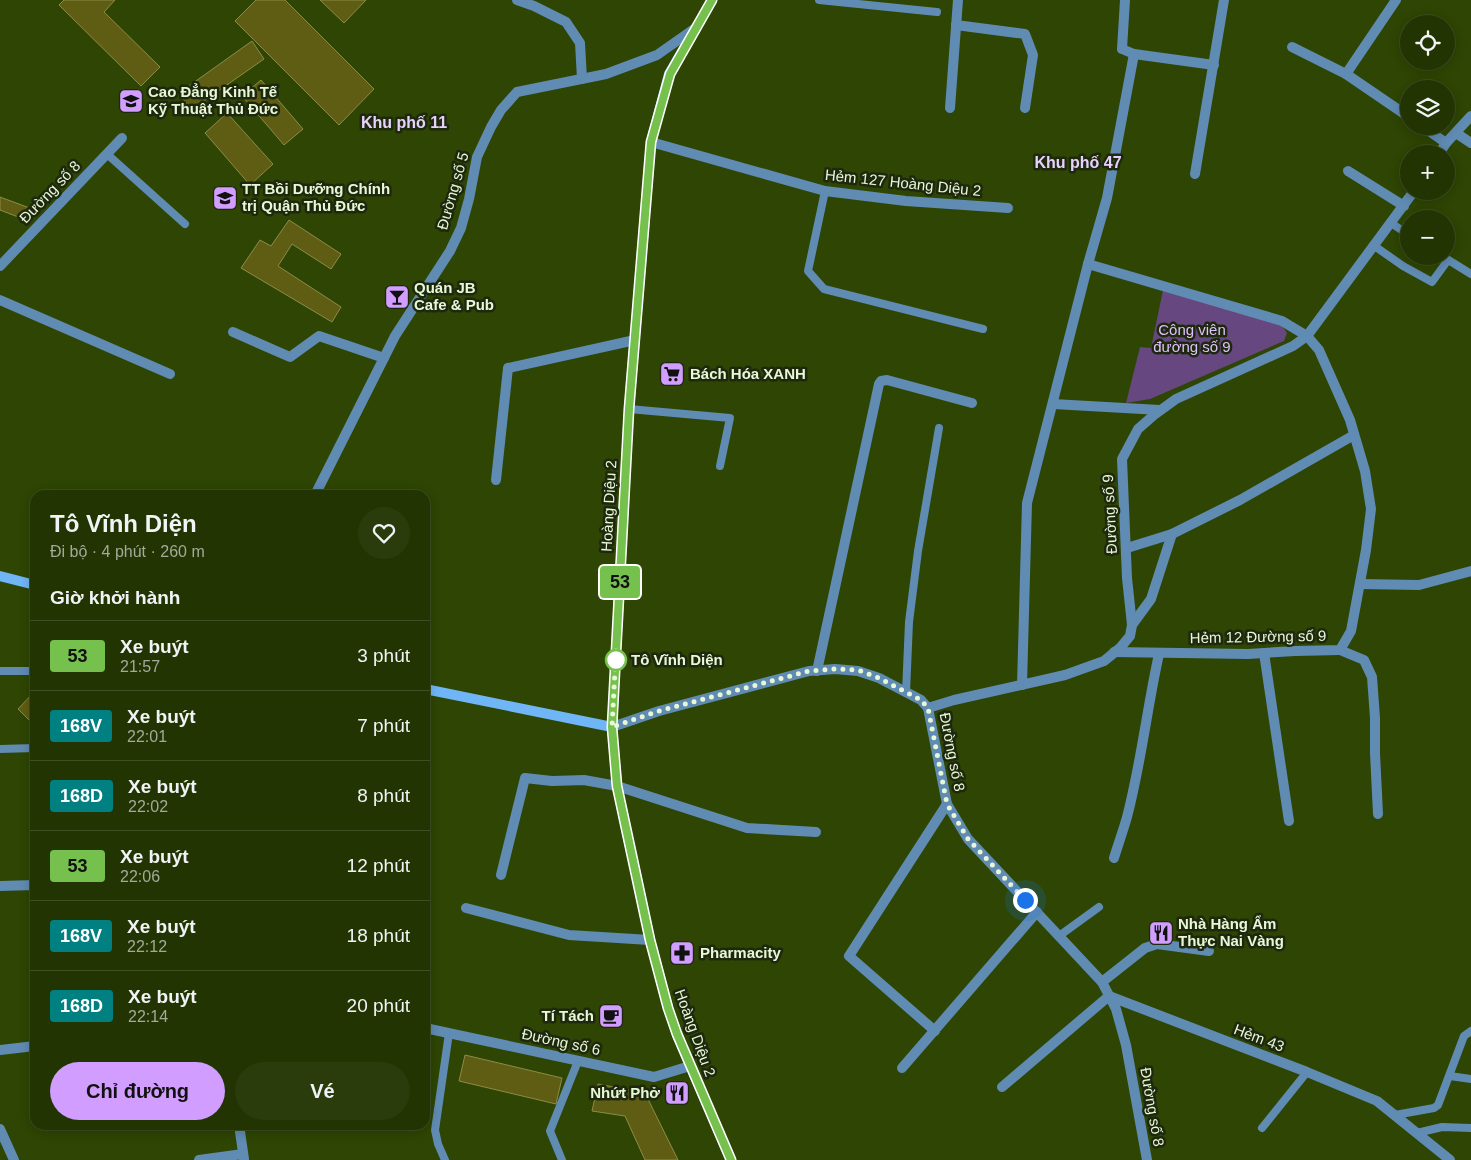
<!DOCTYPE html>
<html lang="vi">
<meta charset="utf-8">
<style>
body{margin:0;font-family:Helvetica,sans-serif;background:#2a3c0c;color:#f1f3f6;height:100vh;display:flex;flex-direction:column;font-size:19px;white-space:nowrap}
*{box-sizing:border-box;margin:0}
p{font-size:16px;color:#a2aa99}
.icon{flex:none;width:28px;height:28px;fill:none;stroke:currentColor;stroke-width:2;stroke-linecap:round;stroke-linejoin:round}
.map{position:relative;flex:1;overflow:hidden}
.panel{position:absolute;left:30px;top:490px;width:400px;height:640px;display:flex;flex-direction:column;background:#223402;border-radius:15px;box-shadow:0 2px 12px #0003,0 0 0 1px #3f4f24}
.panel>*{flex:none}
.badge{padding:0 10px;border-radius:4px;font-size:18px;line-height:32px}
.controls{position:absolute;left:1400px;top:15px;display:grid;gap:10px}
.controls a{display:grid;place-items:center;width:55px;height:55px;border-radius:50%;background:#223402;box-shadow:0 2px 12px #0003,0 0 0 1px #3f4f24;font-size:25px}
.you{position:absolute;width:25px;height:25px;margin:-12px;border:4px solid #fff;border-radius:50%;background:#1a73e8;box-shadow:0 0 0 8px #1a73e833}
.map>.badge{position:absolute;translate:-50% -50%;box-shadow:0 0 0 2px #fff}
h2{padding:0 20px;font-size:19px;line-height:45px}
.round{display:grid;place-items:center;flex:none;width:52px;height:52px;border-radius:26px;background:#2a3c0c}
.summary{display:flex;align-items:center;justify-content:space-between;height:85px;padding:0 20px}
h1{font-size:24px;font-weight:800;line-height:38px}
.button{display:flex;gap:10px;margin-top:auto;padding:10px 20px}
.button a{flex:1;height:58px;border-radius:30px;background:#d19dfe;color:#111;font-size:20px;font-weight:800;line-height:58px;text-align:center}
.button a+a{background:#2a3c0c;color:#f1f3f6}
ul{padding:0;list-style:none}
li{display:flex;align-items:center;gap:15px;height:70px;padding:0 20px;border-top:1px solid #3f4f24}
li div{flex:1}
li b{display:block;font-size:19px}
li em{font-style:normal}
li .badge{min-width:55px;font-weight:700;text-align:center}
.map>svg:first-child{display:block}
.green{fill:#664780}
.building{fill:#5e5d13;stroke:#8d8c47}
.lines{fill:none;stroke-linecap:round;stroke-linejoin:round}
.lane{stroke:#608bb3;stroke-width:8}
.street{stroke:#608bb3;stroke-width:10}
.secondary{stroke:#70b6f7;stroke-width:10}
.line-casing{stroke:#fff;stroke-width:11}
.line{stroke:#76c04d;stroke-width:8}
.walk{stroke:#e8f7d6;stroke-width:5;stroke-dasharray:0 9}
.stop-dot{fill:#fff;stroke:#76c04d;stroke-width:2.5}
.labels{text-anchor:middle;stroke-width:5;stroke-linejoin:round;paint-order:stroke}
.poi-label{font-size:15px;font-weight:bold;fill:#e8f7d6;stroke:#1d280e;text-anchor:start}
.street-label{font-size:15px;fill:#e8f7d6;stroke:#1d280e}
.park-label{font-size:15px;fill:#dfc1fc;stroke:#1d280e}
.stop-label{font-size:15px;font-weight:bold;fill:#e8f7d6;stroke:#1d280e;text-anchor:start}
.neighbourhood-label{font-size:16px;font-weight:bold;fill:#e7d2fc;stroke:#1d280e}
</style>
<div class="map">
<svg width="1471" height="1160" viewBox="0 0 1471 1160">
<rect width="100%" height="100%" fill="#2e4503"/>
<path class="green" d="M1163,290L1280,323L1287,333L1284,341L1150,399L1126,403L1140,347L1151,348Z"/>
<g class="building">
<path d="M64,0H115L104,12L160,67L141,86L59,5Z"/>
<path d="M256,0H285L374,89L339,125L235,21Z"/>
<path d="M320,0H366L344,23Z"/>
<path d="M252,41L264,59L191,110L179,93Z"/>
<path d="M261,80L303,129L284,145L242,96Z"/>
<path d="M227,113L273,164L250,185L205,133Z"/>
<path d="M0,197L35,210L31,222L0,210Z"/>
<path d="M289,220L341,254L331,269L292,244L278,266L341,307L332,322L241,268L260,240L271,246Z"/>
<path d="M35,691V726L18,709Z"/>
<path d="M465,1055L562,1078L556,1104L459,1081Z"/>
<path d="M598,1084L645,1093L678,1160H645L625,1116L592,1111Z"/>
</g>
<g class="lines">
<g class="lane">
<path d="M819,0L937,12"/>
<path d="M107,154L185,224"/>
<path d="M825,191L808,271L824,289L983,329"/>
<path d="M1391,223L1409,235"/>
<path d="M1373,245L1403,266L1432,282L1448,260"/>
<path d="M1442,256L1471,274"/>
<path d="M629,409L730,418L720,466"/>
<path d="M0,671H35"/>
<path d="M906,692L909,622L918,551L939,428"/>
<path d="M0,749L35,748"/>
<path d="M1059,936L1099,907"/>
<path d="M1450,1076L1471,1079"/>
<path d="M1395,1115L1434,1108L1438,1105L1464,1036L1471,1031"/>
<path d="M1262,1128L1307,1072"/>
<path d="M1417,1133L1442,1127L1471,1128"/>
<path d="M445,1160L438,1144L435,1130L449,1033"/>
<path d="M562,1160L550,1131L578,1061"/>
</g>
<g class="street">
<path d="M517,0L534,6L566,22L580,43L582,79"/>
<path d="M1125,0L1122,49L1134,54L1214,65"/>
<path d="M956,25L1025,34L1033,55L1025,108"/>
<path d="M1292,47L1346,74L1409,117"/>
<path d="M1346,74L1396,0"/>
<path d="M950,108L958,0"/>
<path d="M1422,126L1446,143"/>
<path d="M1456,133L1471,143"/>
<path d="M651,142L825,191L906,201L1008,208"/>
<path d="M1439,154L1446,143L1471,116"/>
<path d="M1348,171L1404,206"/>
<path d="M1195,174L1224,0"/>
<path d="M1088,264L1282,321L1307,336L1319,350L1350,420L1365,471L1371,509L1366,550L1351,631L1340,650L1295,651L1248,654L1114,652"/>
<path d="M0,266L122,138"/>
<path d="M0,300L170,374"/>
<path d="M233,332L290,357L319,336L384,358"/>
<path d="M1053,404L1160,410"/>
<path d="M496,480L508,368L635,340"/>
<path d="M315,495L395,336L450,251L461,228L469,199L477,157L491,127L501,110L517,92L606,74L657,55L694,29"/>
<path d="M1127,548L1172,534L1240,500L1354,435"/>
<path d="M1360,584L1419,585L1471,571"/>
<path d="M1132,625L1151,599L1172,534"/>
<path d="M1340,650L1364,660L1372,677L1375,718V753L1378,814"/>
<path d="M1264,653L1289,821"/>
<path d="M817,671L879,384L881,381L887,380L972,403"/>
<path d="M1022,685L1027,503L1088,264L1107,198L1134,54"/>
<path d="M928,708L954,700L1065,675L1104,661L1120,648L1130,636L1132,625L1127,578L1122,459L1138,429L1154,415L1176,399L1293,346L1307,336L1414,191"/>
<path d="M612,727L659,711L809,671L835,669L858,671L879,678L921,700L928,708L947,804L968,839L1102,982L1116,1009L1126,1045L1147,1160"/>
<path d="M1114,858C1118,845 1123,831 1127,817C1141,764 1147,708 1159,654"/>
<path d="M501,875L525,778L552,781L584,780L617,786L747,828L816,832"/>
<path d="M0,886L35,885"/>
<path d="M466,908L569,935L650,940"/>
<path d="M1102,982L1145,948L1157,944L1209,951"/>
<path d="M425,1028L654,1077L690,1066"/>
<path d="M935,1031L849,956L947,804"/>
<path d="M0,1050L35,1046"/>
<path d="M902,1068L1037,912"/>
<path d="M1002,1087L1109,996L1307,1072L1377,1101L1450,1160"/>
<path d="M239,1125L244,1159"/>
<path d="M0,1129L14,1160"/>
<path d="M199,1160L243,1154"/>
</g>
<g class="secondary">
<path d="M712,0L669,74L651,142L629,409L612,727L617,786L650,940L668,1008L677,1035L731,1160"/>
<path d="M0,576L35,585"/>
<path d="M425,689L612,727"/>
</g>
</g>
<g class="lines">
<defs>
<path id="line" d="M712,0L670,74L651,142L629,409L612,727L617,786L650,940L668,1008L677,1034L731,1160"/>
</defs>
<use href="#line" class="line-casing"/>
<use href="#line" class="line"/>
<path class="walk" d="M616,660V651L612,727L659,711L809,671L835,669L858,670L879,678L921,700L928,708L947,804L968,839L1025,900"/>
</g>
<defs>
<symbol id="school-square" viewBox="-11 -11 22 22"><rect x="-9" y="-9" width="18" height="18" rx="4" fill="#d19dfe" stroke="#1d280e"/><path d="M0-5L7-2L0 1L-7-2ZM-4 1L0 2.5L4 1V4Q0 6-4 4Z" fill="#111"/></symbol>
<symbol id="bar-square" viewBox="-11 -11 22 22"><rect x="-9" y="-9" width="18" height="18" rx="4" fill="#d19dfe" stroke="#1d280e"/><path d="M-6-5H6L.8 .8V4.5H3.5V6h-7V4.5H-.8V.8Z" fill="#111"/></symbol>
<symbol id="supermarket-square" viewBox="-11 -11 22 22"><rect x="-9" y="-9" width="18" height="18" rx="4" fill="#d19dfe" stroke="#1d280e"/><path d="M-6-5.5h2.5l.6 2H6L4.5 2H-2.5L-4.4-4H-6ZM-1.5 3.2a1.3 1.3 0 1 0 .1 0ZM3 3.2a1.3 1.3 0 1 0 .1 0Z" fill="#111"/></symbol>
<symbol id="restaurant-square" viewBox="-11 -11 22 22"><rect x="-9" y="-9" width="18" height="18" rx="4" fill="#d19dfe" stroke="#1d280e"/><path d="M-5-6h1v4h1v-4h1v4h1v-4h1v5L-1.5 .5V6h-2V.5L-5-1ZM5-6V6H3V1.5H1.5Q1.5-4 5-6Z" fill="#111"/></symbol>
<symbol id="pharmacy-square" viewBox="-11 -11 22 22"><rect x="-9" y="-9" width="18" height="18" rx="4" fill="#d19dfe" stroke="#1d280e"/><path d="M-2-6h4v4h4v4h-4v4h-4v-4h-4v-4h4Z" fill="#111"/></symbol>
<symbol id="cafe-square" viewBox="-11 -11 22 22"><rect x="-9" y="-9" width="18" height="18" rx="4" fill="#d19dfe" stroke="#1d280e"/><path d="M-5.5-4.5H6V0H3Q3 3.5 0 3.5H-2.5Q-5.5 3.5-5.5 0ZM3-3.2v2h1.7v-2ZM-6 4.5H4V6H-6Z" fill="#111"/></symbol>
</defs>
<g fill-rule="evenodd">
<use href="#school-square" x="117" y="87" width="28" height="28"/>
<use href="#school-square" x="211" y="184" width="28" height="28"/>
<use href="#bar-square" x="383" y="283" width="28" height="28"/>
<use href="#supermarket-square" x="658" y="360" width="28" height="28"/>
<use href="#restaurant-square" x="1147" y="919" width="28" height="28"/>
<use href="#pharmacy-square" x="668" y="939" width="28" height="28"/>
<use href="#cafe-square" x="597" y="1002" width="28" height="28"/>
<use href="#restaurant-square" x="663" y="1079" width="28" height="28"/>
</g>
<circle class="stop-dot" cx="616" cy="660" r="10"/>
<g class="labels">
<g class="poi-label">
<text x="148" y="97">Cao Đẳng Kinh Tế<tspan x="148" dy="17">Kỹ Thuật Thủ Đức</tspan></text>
<text x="242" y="194">TT Bồi Dưỡng Chính<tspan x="242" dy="17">trị Quận Thủ Đức</tspan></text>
<text x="414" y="293">Quán JB<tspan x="414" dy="17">Cafe &amp; Pub</tspan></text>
<text x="690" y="379">Bách Hóa XANH</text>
<text x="1178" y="929">Nhà Hàng Ẩm<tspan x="1178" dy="17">Thực Nai Vàng</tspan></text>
<text x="700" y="958">Pharmacity</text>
<text x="594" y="1021" text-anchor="end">Tí Tách</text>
<text x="660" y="1098" text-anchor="end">Nhứt Phở</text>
</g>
<g class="street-label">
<text transform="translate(903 183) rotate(6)" y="5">Hẻm 127 Hoàng Diệu 2</text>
<text transform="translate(453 191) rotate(-74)" y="5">Đường số 5</text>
<text transform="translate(50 192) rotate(-46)" y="5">Đường số 8</text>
<text transform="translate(609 506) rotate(-87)" y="5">Hoàng Diệu 2</text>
<text transform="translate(1110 514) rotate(-93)" y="5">Đường số 9</text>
<text transform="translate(1258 637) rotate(-1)" y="5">Hẻm 12 Đường số 9</text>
<text transform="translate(952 752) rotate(79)" y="5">Đường số 8</text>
<text transform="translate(695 1033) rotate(70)" y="5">Hoàng Diệu 2</text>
<text transform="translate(1259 1038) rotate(21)" y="5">Hẻm 43</text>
<text transform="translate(561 1042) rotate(12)" y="5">Đường số 6</text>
<text transform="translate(1152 1107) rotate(80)" y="5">Đường số 8</text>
</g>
<g class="park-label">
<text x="1192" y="335">Công viên<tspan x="1192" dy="17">đường số 9</tspan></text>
</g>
<g class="stop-label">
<text x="631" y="665">Tô Vĩnh Diện</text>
</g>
<g class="neighbourhood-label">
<text x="404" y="128">Khu phố 11</text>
<text x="1078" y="168">Khu phố 47</text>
</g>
</g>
</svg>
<div class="controls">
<a><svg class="icon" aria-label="locate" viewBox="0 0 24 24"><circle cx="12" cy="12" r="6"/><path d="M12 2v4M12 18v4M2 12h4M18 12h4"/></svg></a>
<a><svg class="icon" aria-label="layers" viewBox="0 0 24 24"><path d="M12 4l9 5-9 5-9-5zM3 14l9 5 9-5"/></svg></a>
<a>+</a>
<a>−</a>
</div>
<div class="you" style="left:1025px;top:900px"></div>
<b class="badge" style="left:620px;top:582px;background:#76c04d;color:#111">53</b>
<section class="panel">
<div class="summary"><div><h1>Tô Vĩnh Diện</h1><p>Đi bộ · 4 phút · 260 m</p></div><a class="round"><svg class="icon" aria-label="heart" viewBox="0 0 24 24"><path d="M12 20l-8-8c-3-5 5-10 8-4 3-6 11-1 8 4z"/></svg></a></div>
<h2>Giờ khởi hành</h2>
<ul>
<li><span class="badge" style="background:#76c04d;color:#111">53</span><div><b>Xe buýt</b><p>21:57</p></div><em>3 phút</em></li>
<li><span class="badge" style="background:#008080;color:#fff">168V</span><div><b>Xe buýt</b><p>22:01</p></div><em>7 phút</em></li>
<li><span class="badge" style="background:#008080;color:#fff">168D</span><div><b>Xe buýt</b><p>22:02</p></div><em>8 phút</em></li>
<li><span class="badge" style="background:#76c04d;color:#111">53</span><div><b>Xe buýt</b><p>22:06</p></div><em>12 phút</em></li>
<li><span class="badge" style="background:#008080;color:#fff">168V</span><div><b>Xe buýt</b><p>22:12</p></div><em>18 phút</em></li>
<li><span class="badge" style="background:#008080;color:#fff">168D</span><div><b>Xe buýt</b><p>22:14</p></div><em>20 phút</em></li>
</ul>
<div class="button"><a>Chỉ đường</a><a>Vé</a></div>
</section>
</div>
